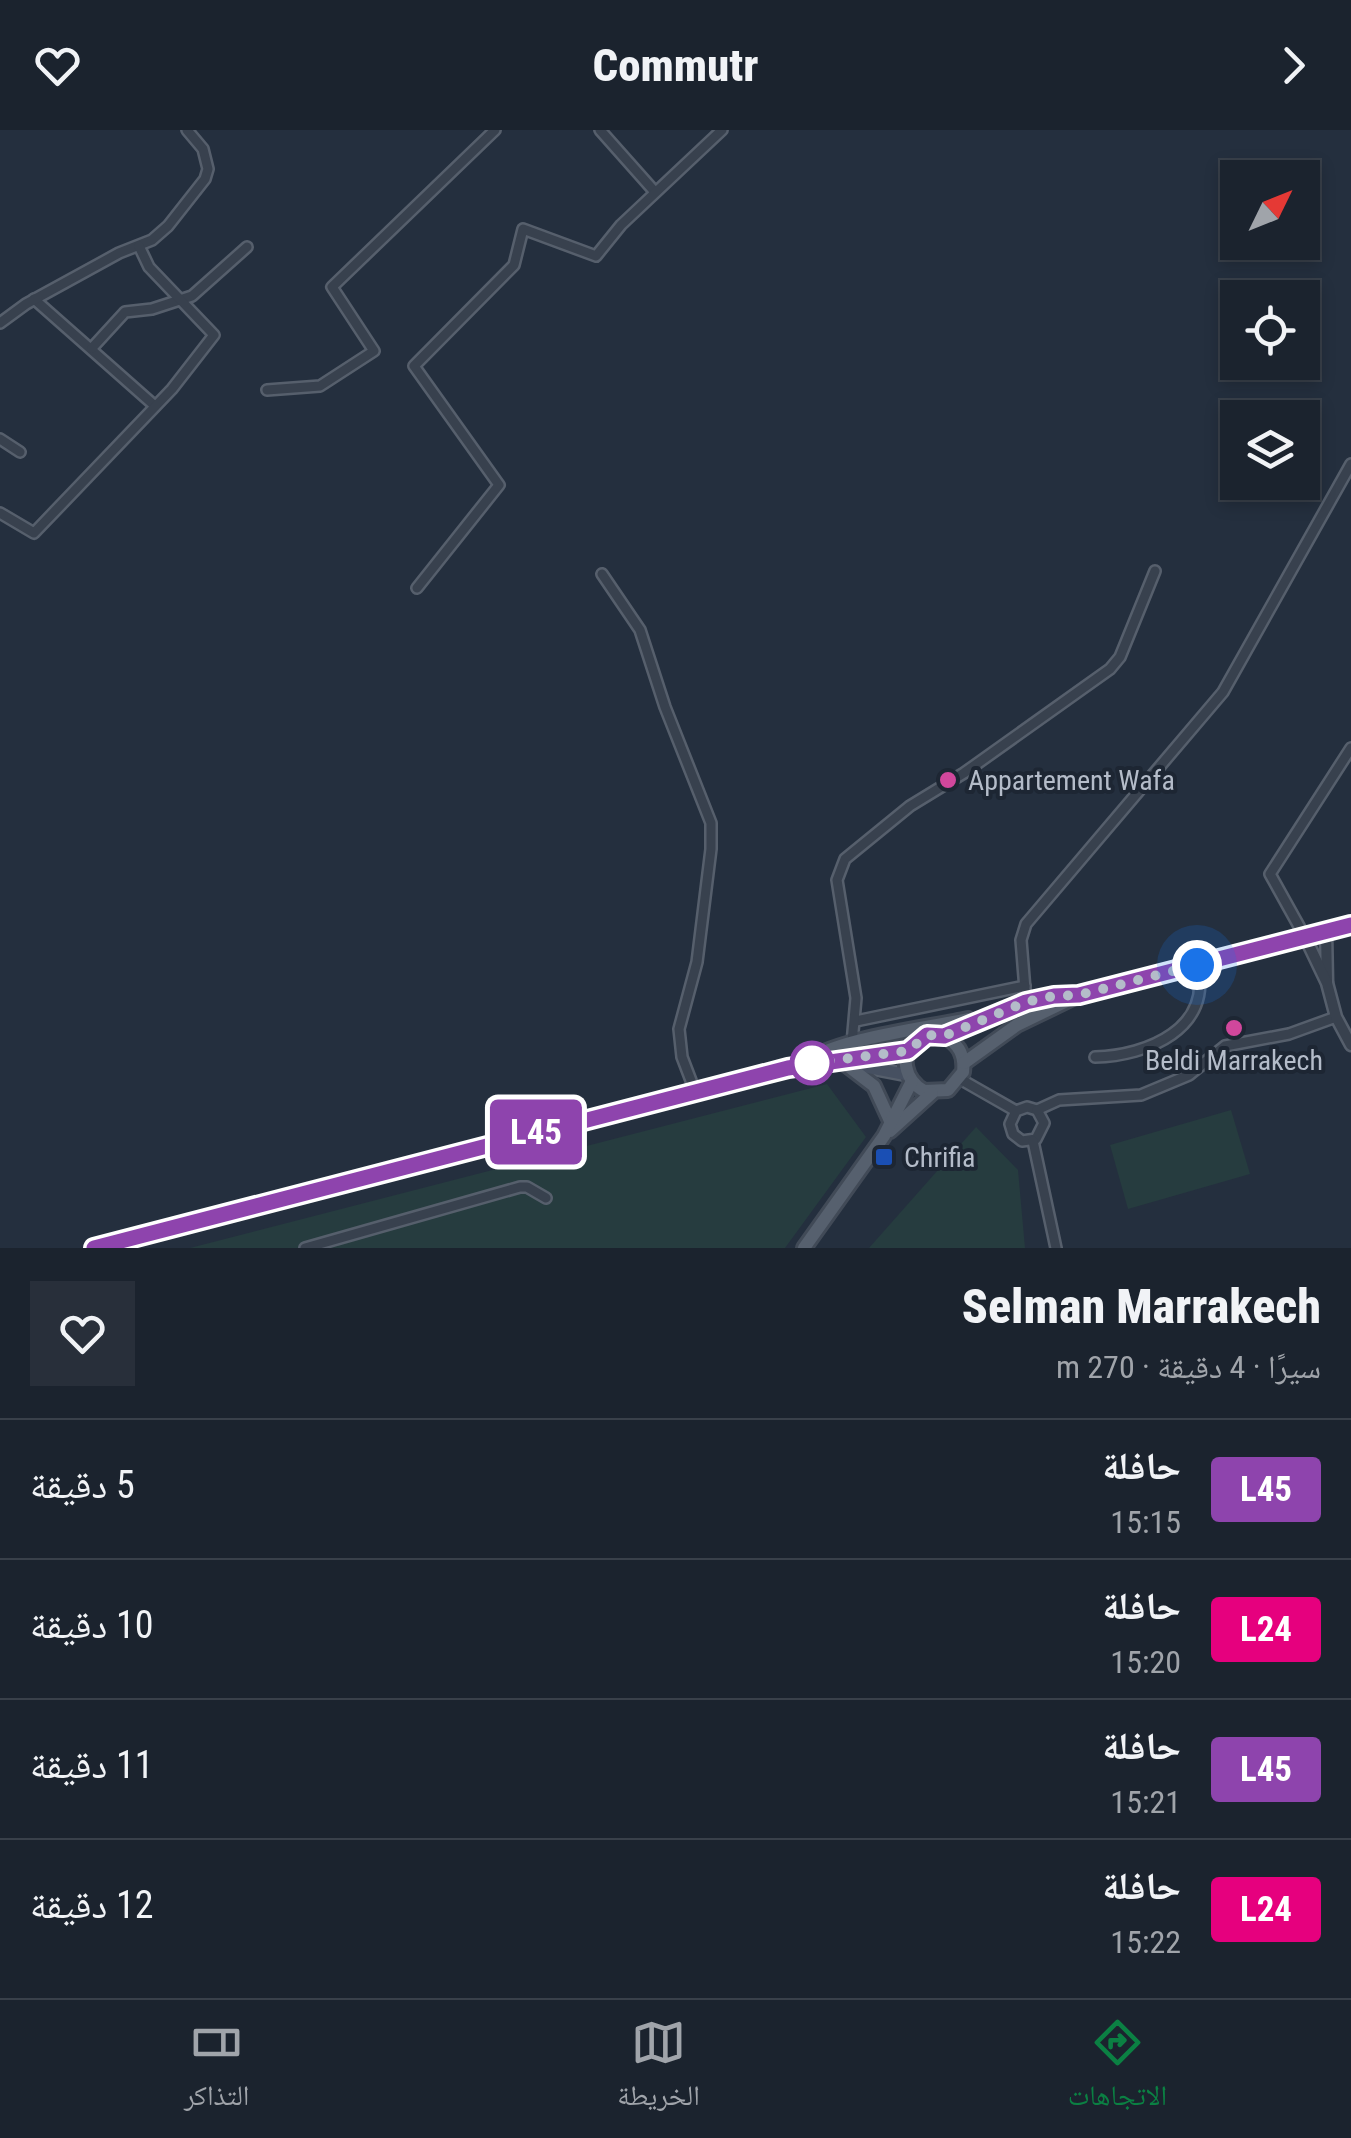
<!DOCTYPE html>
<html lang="ar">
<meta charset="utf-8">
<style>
body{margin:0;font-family:"Roboto Condensed","Noto Naskh Arabic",sans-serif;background:#282f3a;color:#f1f3f6;direction:rtl;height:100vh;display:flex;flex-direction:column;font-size:38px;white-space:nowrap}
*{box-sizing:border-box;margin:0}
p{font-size:32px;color:#a0a4aa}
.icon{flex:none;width:55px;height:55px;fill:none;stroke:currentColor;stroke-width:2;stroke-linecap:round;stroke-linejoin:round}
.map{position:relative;height:1118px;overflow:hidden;direction:ltr}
.drawer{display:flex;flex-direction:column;background:#1b232e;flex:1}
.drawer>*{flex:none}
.badge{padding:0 20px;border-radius:8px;font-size:35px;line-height:65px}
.needle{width:65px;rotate:47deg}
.tools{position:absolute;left:1220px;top:30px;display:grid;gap:20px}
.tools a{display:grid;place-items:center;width:100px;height:100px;border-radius:0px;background:#1b232e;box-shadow:0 5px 15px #0003,0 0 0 2px #39404a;font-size:50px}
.you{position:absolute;width:50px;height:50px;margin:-25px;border:8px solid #fff;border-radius:50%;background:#1a73e8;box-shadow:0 0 0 15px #1a73e833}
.map>.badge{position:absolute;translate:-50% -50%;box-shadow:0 0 0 5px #fff}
.round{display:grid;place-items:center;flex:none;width:105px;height:105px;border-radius:0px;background:#282f3a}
.headline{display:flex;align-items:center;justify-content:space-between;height:170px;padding:0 30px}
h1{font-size:48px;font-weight:800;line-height:75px}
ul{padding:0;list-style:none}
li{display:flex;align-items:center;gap:30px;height:140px;padding:0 30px;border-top:2px solid #39404a}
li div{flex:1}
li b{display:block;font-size:38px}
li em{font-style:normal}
li .badge{min-width:110px;font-weight:700;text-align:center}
header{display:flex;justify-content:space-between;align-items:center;height:130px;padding:0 30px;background:#1b232e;font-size:45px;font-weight:800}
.tab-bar{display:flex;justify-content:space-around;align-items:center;height:140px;border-top:2px solid #39404a;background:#1b232e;font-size:28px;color:#a0a4aa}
.tab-bar a{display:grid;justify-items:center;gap:5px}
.tab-bar .selected{color:#0b8043}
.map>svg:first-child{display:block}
.green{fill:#263c3f}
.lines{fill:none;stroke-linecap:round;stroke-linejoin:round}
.minor-casing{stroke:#565f6c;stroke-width:14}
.tertiary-casing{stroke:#565f6c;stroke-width:15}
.secondary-casing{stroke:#565f6c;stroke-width:16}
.primary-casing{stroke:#414a57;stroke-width:18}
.minor{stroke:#38414e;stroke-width:9}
.tertiary{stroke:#38414e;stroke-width:10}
.secondary{stroke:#465061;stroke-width:11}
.primary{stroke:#56606e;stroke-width:12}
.line-casing{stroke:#fff;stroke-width:22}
.line{stroke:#8e44ad;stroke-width:15}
.walk{stroke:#b4bcc9;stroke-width:10;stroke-dasharray:0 18}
.hotel-dot{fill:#d1479c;stroke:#1d2633;stroke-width:4}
.stop-dot{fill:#fff;stroke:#8e44ad;stroke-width:5}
.transit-dot{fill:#1a4fb4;stroke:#1d2633;stroke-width:4}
.labels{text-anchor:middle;stroke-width:8;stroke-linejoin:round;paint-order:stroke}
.poi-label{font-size:28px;fill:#b4bcc9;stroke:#1d2633;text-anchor:start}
</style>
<header><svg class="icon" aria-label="forward" viewBox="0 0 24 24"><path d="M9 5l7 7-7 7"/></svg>Commutr<svg class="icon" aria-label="heart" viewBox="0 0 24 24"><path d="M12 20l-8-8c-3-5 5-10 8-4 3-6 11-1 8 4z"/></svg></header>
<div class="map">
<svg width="1351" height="1118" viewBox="0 0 1351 1118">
<rect width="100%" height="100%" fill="#242f3e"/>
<g class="green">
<path d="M827,954L866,1007L785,1118H190Z"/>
<path d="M1231,980L1250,1044L1128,1079L1110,1015Z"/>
<path d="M976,997L1018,1040L1025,1118H869Z"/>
</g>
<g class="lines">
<defs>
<g id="minor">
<path d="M600,0L655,62"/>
<path d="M34,169L155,276"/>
<path d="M0,193L26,174L119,123L152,110L168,96L205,49L208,39L203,19L187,0"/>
<path d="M92,218L125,182L152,179L192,166L247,117"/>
<path d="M267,260L320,256L374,221L332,157L495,0"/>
<path d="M0,309L20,322"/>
<path d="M0,383L34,403L172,259L214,205L149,137L139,116"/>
<path d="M602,444L640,500L665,577L711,693V719L697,832L679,899L682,927L695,961"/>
<path d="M417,458L499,355L414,236L514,135L523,99L596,126L621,95L722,0"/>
<path d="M1305,807L1270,744L1351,618"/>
<path d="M1026,872L1021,810L1026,794L1223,562L1351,334"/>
<path d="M856,891L1025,856"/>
<path d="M852,913L856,868L837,750L845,729L910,676L964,643L1110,539L1120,527L1155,441"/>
<path d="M1095,927C1147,926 1214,898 1197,835"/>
<path d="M960,949L1016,981L1027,977L1037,980L1044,993L1036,1009L1022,1011L1013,1004L1010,994L1016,981"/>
<path d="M1037,980L1059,970L1141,965L1189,945L1225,916L1289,904L1336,887"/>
<path d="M1033,1011L1056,1118"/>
<path d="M305,1118L520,1057H527L546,1068"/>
</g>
<g id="tertiary">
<path d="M1326,801L1327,852"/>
<path d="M1305,807L1327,853L1336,887L1351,915"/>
</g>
<g id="secondary">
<path d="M845,933L908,945"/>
<path d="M94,1118L788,937L908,921"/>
</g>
<g id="primary">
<path d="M944,906C959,914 965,925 963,942L948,960L924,961C905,950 898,925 917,910C927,903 936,907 946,905C959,902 970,893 982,889C1014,876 1044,866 1079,865L1351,795"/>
<path d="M844,933L874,956L891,993"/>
<path d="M964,933L1017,895L1077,866"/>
<path d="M803,934C832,909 927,898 968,889"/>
<path d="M890,1001L932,963"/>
<path d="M804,1118L884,1006L912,951"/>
</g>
</defs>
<use href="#minor" class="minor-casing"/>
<use href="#tertiary" class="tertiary-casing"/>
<use href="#secondary" class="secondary-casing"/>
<use href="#primary" class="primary-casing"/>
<use href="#minor" class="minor"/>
<use href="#tertiary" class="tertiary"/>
<use href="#secondary" class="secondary"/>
<use href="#primary" class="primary"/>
</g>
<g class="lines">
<defs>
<path id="line" d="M94,1118L788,938L908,921L927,905L944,906L1026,872L1054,866L1079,865L1351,795"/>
</defs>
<use href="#line" class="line-casing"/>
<use href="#line" class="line"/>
<path class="walk" d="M812,933L908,921L927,905L944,906L1026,872L1054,866L1079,865L1197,835"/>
</g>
<g class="hotel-dot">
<circle cx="948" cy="650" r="10"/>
<circle cx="1234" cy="898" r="10"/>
</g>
<circle class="stop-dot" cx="812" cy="933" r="20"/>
<rect class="transit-dot" x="874" y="1017" width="20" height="20" rx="5"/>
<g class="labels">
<g class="poi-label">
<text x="968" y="660">Appartement Wafa</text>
<text x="1234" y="940" text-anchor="middle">Beldi Marrakech</text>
<text x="904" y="1037">Chrifia</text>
</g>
</g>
</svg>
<div class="tools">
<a><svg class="needle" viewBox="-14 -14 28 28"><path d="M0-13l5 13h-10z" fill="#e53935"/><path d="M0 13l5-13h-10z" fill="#a0a4aa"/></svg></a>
<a><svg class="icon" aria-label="locate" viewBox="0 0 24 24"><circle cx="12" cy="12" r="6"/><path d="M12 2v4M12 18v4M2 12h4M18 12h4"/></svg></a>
<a><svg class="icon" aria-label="layers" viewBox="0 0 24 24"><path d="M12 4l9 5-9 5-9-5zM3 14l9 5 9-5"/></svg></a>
</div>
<div class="you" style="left:1197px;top:835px"></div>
<b class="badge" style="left:536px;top:1002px;background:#8e44ad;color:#fff">L45</b>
</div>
<section class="drawer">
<div class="headline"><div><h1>Selman Marrakech</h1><p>سيرًا · 4 دقيقة · 270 m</p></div><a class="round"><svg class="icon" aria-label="heart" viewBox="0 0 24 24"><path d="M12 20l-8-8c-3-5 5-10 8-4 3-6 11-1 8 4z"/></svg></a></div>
<ul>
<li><span class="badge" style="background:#8e44ad;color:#fff">L45</span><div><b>حافلة</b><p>15:15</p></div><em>5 دقيقة</em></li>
<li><span class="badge" style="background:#e6007e;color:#fff">L24</span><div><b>حافلة</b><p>15:20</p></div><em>10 دقيقة</em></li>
<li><span class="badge" style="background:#8e44ad;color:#fff">L45</span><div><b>حافلة</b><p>15:21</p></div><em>11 دقيقة</em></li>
<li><span class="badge" style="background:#e6007e;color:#fff">L24</span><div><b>حافلة</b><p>15:22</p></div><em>12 دقيقة</em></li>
</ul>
</section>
<nav class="tab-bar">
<a class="selected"><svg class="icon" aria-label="directions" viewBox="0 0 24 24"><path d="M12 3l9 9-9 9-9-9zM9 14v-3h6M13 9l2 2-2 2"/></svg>الاتجاهات</a>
<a><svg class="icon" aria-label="map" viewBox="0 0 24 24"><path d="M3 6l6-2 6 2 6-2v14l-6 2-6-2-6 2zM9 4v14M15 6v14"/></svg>الخريطة</a>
<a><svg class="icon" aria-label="tickets" viewBox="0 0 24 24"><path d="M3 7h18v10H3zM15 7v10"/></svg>التذاكر</a>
</nav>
